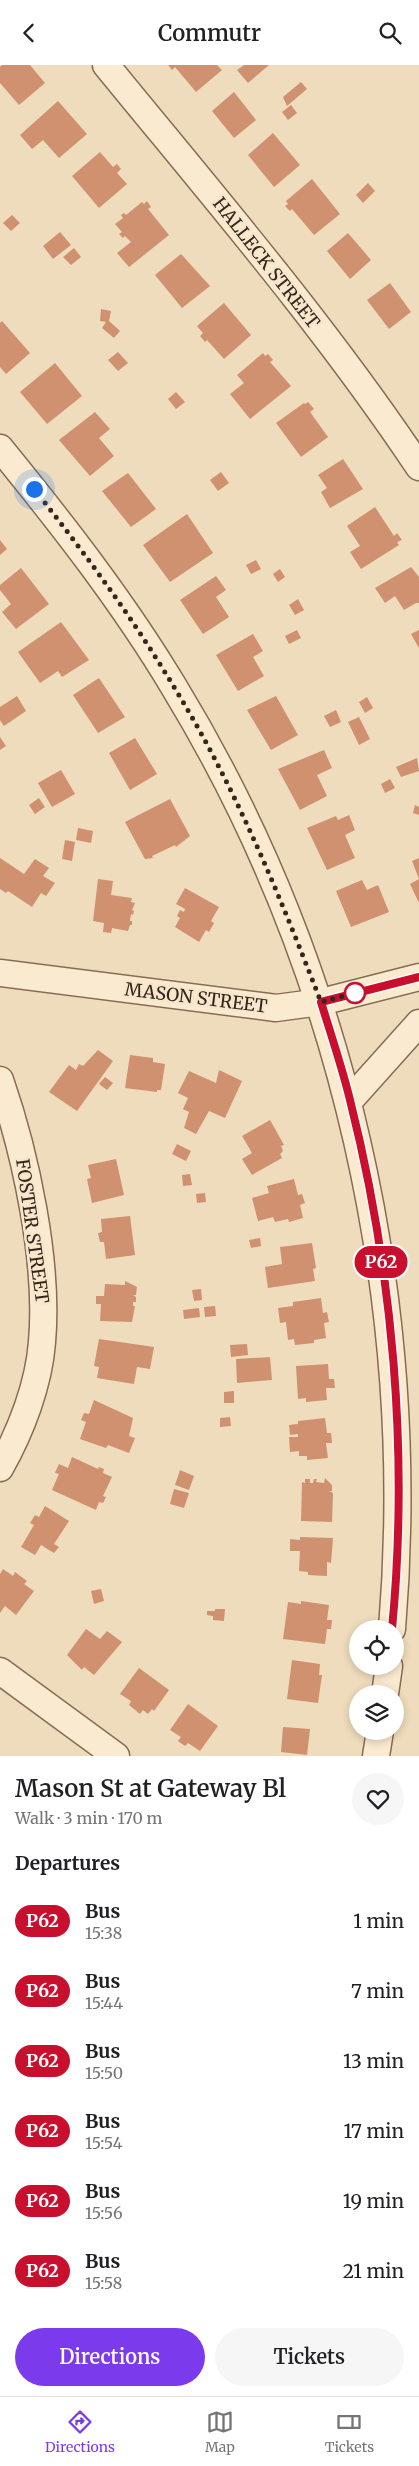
<!DOCTYPE html>
<meta charset="utf-8">
<style>
body{margin:0;font-family:Merriweather,serif;background:#f6f6f6;color:#202124;height:100vh;display:flex;flex-direction:column;font-size:19px;white-space:nowrap}
*{box-sizing:border-box;margin:0}
p{font-size:16px;color:#757577}
.icon{flex:none;width:28px;height:28px;fill:none;stroke:currentColor;stroke-width:2;stroke-linecap:round;stroke-linejoin:round}
.map{position:relative;height:1691px;overflow:hidden}
.drawer{display:flex;flex-direction:column;background:#fff;flex:1}
.drawer>*{flex:none}
.badge{padding:0 10px;border-radius:16px;font-size:18px;line-height:32px}
.buttons{position:absolute;left:349px;top:1555px;display:grid;gap:10px}
.buttons a{display:grid;place-items:center;width:55px;height:55px;border-radius:50%;background:#fff;box-shadow:0 2px 8px #0003;font-size:25px}
.you{position:absolute;width:25px;height:25px;margin:-12px;border:4px solid #fff;border-radius:50%;background:#1a73e8;box-shadow:0 0 0 8px #1a73e833}
.map>.badge{position:absolute;translate:-50% -50%;box-shadow:0 0 0 2px #fff}
h2{padding:0 15px;font-size:19px;line-height:45px}
.round{display:grid;place-items:center;flex:none;width:52px;height:52px;border-radius:26px;background:#f6f6f6}
.head{display:flex;align-items:center;justify-content:space-between;height:85px;padding:0 15px}
h1{font-size:24px;font-weight:600;line-height:38px}
.button{display:flex;gap:10px;margin-top:auto;padding:10px 15px}
.button a{flex:1;height:58px;border-radius:30px;background:#7c3aed;color:#fff;font-size:20px;font-weight:600;line-height:58px;text-align:center}
.button a+a{background:#f6f6f6;color:#202124}
ul{padding:0;list-style:none}
li{display:flex;align-items:center;gap:15px;height:70px;padding:0 15px}
li div{flex:1}
li b{display:block;font-size:19px}
li em{font-style:normal}
li .badge{min-width:55px;font-weight:700;text-align:center}
header{display:flex;justify-content:space-between;align-items:center;height:65px;padding:0 15px;background:#fff;font-size:22px;font-weight:600}
.menu{display:flex;justify-content:space-around;align-items:center;height:70px;border-top:1px solid #e0e0e0;background:#fff;font-size:14px;color:#757577}
.menu a{display:grid;justify-items:center;gap:2px}
.menu .active{color:#7c3aed}
.map>svg:first-child{display:block}
.building{fill:#cf9170}
.lines{fill:none;stroke-linecap:round;stroke-linejoin:round}
.minor-casing{stroke:#876c55;stroke-width:29}
.minor{stroke:#faeacf;stroke-width:26}
.line-casing{stroke:#fff;stroke-width:11}
.line{stroke:#c8102e;stroke-width:8}
.walk{stroke:#35261b;stroke-width:5;stroke-dasharray:0 9}
.stop-dot{fill:#fff;stroke:#c8102e;stroke-width:2.5}
.labels{text-anchor:middle;stroke-width:5;stroke-linejoin:round;paint-order:stroke}
.street-label{font-size:18px;fill:#35261b;stroke:#f6e7cc}
</style>
<header><svg class="icon" aria-label="back" viewBox="0 0 24 24"><path d="M15 5l-7 7 7 7"/></svg>Commutr<svg class="icon" aria-label="search" viewBox="0 0 24 24"><circle cx="10" cy="10" r="6"/><path d="M15 15l6 6"/></svg></header>
<div class="map">
<svg width="419" height="1691" viewBox="0 0 419 1691">
<rect width="100%" height="100%" fill="#efdcbc"/>
<g class="building">
<path d="M2,0H30L45,18L19,40L0,18V2Z"/>
<path d="M168,0H217L222,5L196,27L175,2L172,5Z"/>
<path d="M244,0H269L248,18L237,5Z"/>
<path d="M301,17L307,24L287,41L283,32Z"/>
<path d="M234,27L256,55L234,73L212,46Z"/>
<path d="M58,36L87,69L59,93L43,75L32,84L20,70Z"/>
<path d="M291,40L297,48L288,55L282,47Z"/>
<path d="M273,68L300,100L274,122L248,90Z"/>
<path d="M100,87L113,102L117,99L121,104L117,108L127,119L99,143L72,111Z"/>
<path d="M312,114L340,149L314,170L292,144L290,146L285,141L288,139L286,136Z"/>
<path d="M368,118L375,126L363,138L356,130Z"/>
<path d="M147,136L151,142L148,144L169,170L129,202L117,188L131,177L125,171L123,173L119,169L122,167L115,159L123,153L121,150L124,148L126,150L142,137L144,139Z"/>
<path d="M12,150L20,158L11,166L3,158Z"/>
<path d="M60,167L71,180L53,194L43,181Z"/>
<path d="M348,168L371,195L350,214L327,186Z"/>
<path d="M74,183L81,192L71,200L63,192Z"/>
<path d="M181,189L210,221L182,243L155,210Z"/>
<path d="M390,218L411,247L389,264L367,235Z"/>
<path d="M224,238L251,270L224,294L207,275L205,277L200,271L203,268L197,261Z"/>
<path d="M101,244L111,246L109,256L120,266L114,273L102,263L106,257L100,256Z"/>
<path d="M2,256L30,288L6,309L0,302V258Z"/>
<path d="M118,287L128,298L118,306L108,295Z"/>
<path d="M263,288L265,291L268,289L273,295L270,297L291,321L250,354L230,329L244,318L237,310Z"/>
<path d="M55,298L82,331L47,359L20,327Z"/>
<path d="M176,327L185,337L176,344L168,334Z"/>
<path d="M308,337L314,344L310,347L328,372L301,392L276,358L304,338L305,339Z"/>
<path d="M95,347L110,364L99,373L114,391L90,411L59,375Z"/>
<path d="M343,394L363,424L330,443L321,427L327,423L318,410Z"/>
<path d="M221,407L229,418L218,426L210,415Z"/>
<path d="M128,408L156,444L131,462L102,426Z"/>
<path d="M375,442L394,471L397,468L402,475L397,477L399,480L361,504L350,487L360,481L347,461Z"/>
<path d="M187,449L213,488L170,517L143,480Z"/>
<path d="M0,475L7,484L0,490Z"/>
<path d="M256,495L261,504L251,509L246,500Z"/>
<path d="M411,502L419,512V538H416L404,545L395,531L385,538L375,523Z"/>
<path d="M21,503L49,539L16,564L2,547L11,539L0,525V520Z"/>
<path d="M280,504L285,512L278,517L273,509Z"/>
<path d="M216,511L226,525L216,532L229,552L203,569L180,535Z"/>
<path d="M298,534L304,545L295,550L289,540Z"/>
<path d="M61,557L89,595L62,612L58,606L40,618L18,587Z"/>
<path d="M297,565L301,573L289,579L285,571Z"/>
<path d="M419,565V583L411,569Z"/>
<path d="M253,569L263,586L253,592L264,611L238,626L216,590Z"/>
<path d="M99,613L125,652L98,668L73,630Z"/>
<path d="M17,631L26,646L4,661L0,655V642Z"/>
<path d="M276,631L298,670L271,685L247,645Z"/>
<path d="M367,632L373,643L365,648L359,637Z"/>
<path d="M336,645L341,657L330,662L324,651Z"/>
<path d="M359,652L370,674L359,680L348,657Z"/>
<path d="M0,672L6,681L0,685Z"/>
<path d="M135,673L157,709L130,725L109,688Z"/>
<path d="M324,685L332,703L317,710L327,731L300,745L278,704Z"/>
<path d="M417,693L419,706L401,712L396,702Z"/>
<path d="M61,705L75,729L52,742L38,718Z"/>
<path d="M390,714L395,723L385,728L381,719Z"/>
<path d="M39,733L45,742L35,749L29,740Z"/>
<path d="M170,734L190,771L176,782L175,780L152,791L153,793L145,794L125,757Z"/>
<path d="M415,740L419,742V750L413,748Z"/>
<path d="M349,750L355,765L345,770L355,793L327,805L307,763L336,751L338,755Z"/>
<path d="M78,763L93,766L91,778L76,775Z"/>
<path d="M65,775L75,777L72,796L62,794Z"/>
<path d="M0,793L24,809L35,794L49,803L43,811L55,818L46,831L41,828L32,842L8,826L6,828L0,824Z"/>
<path d="M419,793V838L410,819L419,814L412,796Z"/>
<path d="M98,814L113,816L111,830L132,833L131,837L135,838L132,845L134,846L133,850L131,849L130,856H132V860H130L128,866L112,863L111,868L103,867L104,858L93,856Z"/>
<path d="M362,815L367,825L378,820L389,847L351,862L336,826Z"/>
<path d="M185,823L219,842L211,856L214,858L209,867L206,865L199,877L175,862L180,853L177,851L180,845L184,847L185,844L176,839Z"/>
<path d="M98,985L113,996L77,1046L49,1027L69,1000L76,1005L79,999L83,1001Z"/>
<path d="M130,990L153,993V997L165,999L161,1025H157V1027L125,1023Z"/>
<path d="M219,1005L242,1016L225,1053L209,1046L196,1069L184,1063L189,1047L183,1044L188,1033L178,1028L189,1006L216,1018Z"/>
<path d="M105,1012L113,1018L107,1025L99,1019Z"/>
<path d="M270,1055L284,1080L281,1081L283,1086L280,1089L282,1093L252,1110L242,1094L252,1088L242,1071Z"/>
<path d="M177,1079L191,1086L186,1096L172,1089Z"/>
<path d="M116,1094L124,1130L92,1138L87,1114L91,1113L88,1100Z"/>
<path d="M190,1109L192,1120L183,1121L182,1110Z"/>
<path d="M294,1114L298,1130L302,1129L305,1138L300,1140L303,1153L289,1157L288,1154L275,1157L273,1152L258,1156L252,1133L269,1128L267,1121Z"/>
<path d="M205,1128L206,1137L197,1138L196,1129Z"/>
<path d="M130,1151L135,1190L106,1194L104,1177H100L98,1168L102,1167L101,1154Z"/>
<path d="M260,1173L261,1181L251,1183L249,1175Z"/>
<path d="M312,1178L316,1203L313,1204L315,1216L268,1223L265,1202L282,1199L280,1182Z"/>
<path d="M125,1216L137,1222L136,1230H133L136,1232V1237H133V1241H135L132,1257L100,1256L101,1239H96V1231H104L105,1219L125,1220Z"/>
<path d="M201,1224L202,1235L194,1236L192,1225Z"/>
<path d="M321,1233L323,1248L327,1247L329,1257L324,1258L326,1273L314,1275V1278L295,1280L294,1274L288,1275L286,1257L280,1258L278,1243L293,1241V1237Z"/>
<path d="M215,1241L216,1251L205,1252L204,1242Z"/>
<path d="M199,1243L200,1252L184,1254L183,1245Z"/>
<path d="M99,1274L154,1282L150,1304L137,1302L134,1319L97,1313L99,1302L94,1301Z"/>
<path d="M247,1279L248,1290L231,1292L230,1280Z"/>
<path d="M270,1292L272,1315L237,1318L236,1294Z"/>
<path d="M328,1299L329,1314H334L335,1323H326L327,1335L306,1337V1333L298,1334L296,1301Z"/>
<path d="M234,1326V1338H224V1327Z"/>
<path d="M94,1335L133,1353L129,1371L135,1373L129,1388L108,1380L106,1383L80,1374L86,1357L81,1355L84,1348L89,1349Z"/>
<path d="M230,1352L231,1361L220,1362V1353Z"/>
<path d="M325,1353L327,1368H331L332,1378H326L328,1393L307,1395V1391H299V1386L290,1387L289,1372H298V1369L290,1370L289,1360L298,1359V1356Z"/>
<path d="M72,1392L98,1404L99,1402L104,1404L103,1408L112,1412L103,1431L106,1432L103,1438L99,1437L96,1445L52,1425L59,1409L55,1408L59,1399L68,1403Z"/>
<path d="M180,1405L194,1411L189,1425L175,1420Z"/>
<path d="M325,1413L332,1420V1426H329L333,1428L332,1457L301,1456L302,1417L305,1418V1414H310V1418H313L314,1414H317L316,1417L324,1418Z"/>
<path d="M174,1424L189,1428L184,1443L170,1439Z"/>
<path d="M45,1441L69,1456L54,1479L59,1482L54,1488L41,1480L35,1490L21,1482L34,1460L30,1458L35,1450L39,1452Z"/>
<path d="M300,1472L333,1473L331,1498L327,1497V1511L308,1510V1507L299,1506L300,1486H290V1474L300,1475Z"/>
<path d="M3,1504L13,1511L15,1507L27,1516L24,1519L34,1526L16,1550L5,1541L0,1548V1509Z"/>
<path d="M101,1524L104,1536L94,1539L91,1526Z"/>
<path d="M301,1536L329,1540L327,1555H332L331,1564H327L325,1579L283,1574L288,1537L301,1539Z"/>
<path d="M215,1544H225L224,1556L213,1555V1551L207,1550V1546H215Z"/>
<path d="M86,1564L100,1574L107,1566L122,1577L94,1610L84,1602L82,1605L67,1590Z"/>
<path d="M292,1595L320,1599L319,1610H322L318,1638L287,1634Z"/>
<path d="M139,1603L169,1625L154,1646L152,1644L148,1649L143,1645L140,1649L129,1640L131,1636L120,1629Z"/>
<path d="M188,1639L218,1661L200,1686L188,1678L185,1681L178,1676L181,1672L170,1665Z"/>
<path d="M283,1662L310,1664L307,1690L281,1687Z"/>
</g>
<g class="lines">
<defs>
<g id="minor">
<path d="M106,0C213,131 325,261 419,402"/>
<path d="M0,383C62,459 123,537 174,622C344,901 419,1238 392,1564"/>
<path d="M0,908L276,943L321,937L419,912"/>
<path d="M0,1015C26,1090 49,1198 42,1277C39,1319 21,1366 0,1403"/>
<path d="M350,1035L419,958"/>
<path d="M0,1606L116,1691"/>
<path d="M385,1629L389,1601"/>
<path d="M376,1691L380,1666"/>
</g>
</defs>
<use href="#minor" class="minor-casing"/>
<use href="#minor" class="minor"/>
</g>
<g class="lines">
<defs>
<path id="line" d="M392,1564C409,1388 393,1206 350,1035C342,1002 331,970 321,937L419,912"/>
</defs>
<use href="#line" class="line-casing"/>
<use href="#line" class="line"/>
<path class="walk" d="M34,424C84,487 132,552 174,622C235,721 279,829 321,937L359,927L355,928"/>
</g>
<circle class="stop-dot" cx="355" cy="928" r="10"/>
<g class="labels">
<g class="street-label">
<text transform="translate(266 198) rotate(52)" y="6">HALLECK STREET</text>
<text transform="translate(196 933) rotate(7)" y="6">MASON STREET</text>
<text transform="translate(32 1166) rotate(82)" y="6">FOSTER STREET</text>
</g>
</g>
</svg>
<div class="buttons">
<a><svg class="icon" aria-label="locate" viewBox="0 0 24 24"><circle cx="12" cy="12" r="6"/><path d="M12 2v4M12 18v4M2 12h4M18 12h4"/></svg></a>
<a><svg class="icon" aria-label="layers" viewBox="0 0 24 24"><path d="M12 4l9 5-9 5-9-5zM3 14l9 5 9-5"/></svg></a>
</div>
<div class="you" style="left:34px;top:424px"></div>
<b class="badge" style="left:381px;top:1197px;background:#c8102e;color:#fff">P62</b>
</div>
<section class="drawer">
<div class="head"><div><h1>Mason St at Gateway Bl</h1><p>Walk · 3 min · 170 m</p></div><a class="round"><svg class="icon" aria-label="heart" viewBox="0 0 24 24"><path d="M12 20l-8-8c-3-5 5-10 8-4 3-6 11-1 8 4z"/></svg></a></div>
<h2>Departures</h2>
<ul>
<li><span class="badge" style="background:#c8102e;color:#fff">P62</span><div><b>Bus</b><p>15:38</p></div><em>1 min</em></li>
<li><span class="badge" style="background:#c8102e;color:#fff">P62</span><div><b>Bus</b><p>15:44</p></div><em>7 min</em></li>
<li><span class="badge" style="background:#c8102e;color:#fff">P62</span><div><b>Bus</b><p>15:50</p></div><em>13 min</em></li>
<li><span class="badge" style="background:#c8102e;color:#fff">P62</span><div><b>Bus</b><p>15:54</p></div><em>17 min</em></li>
<li><span class="badge" style="background:#c8102e;color:#fff">P62</span><div><b>Bus</b><p>15:56</p></div><em>19 min</em></li>
<li><span class="badge" style="background:#c8102e;color:#fff">P62</span><div><b>Bus</b><p>15:58</p></div><em>21 min</em></li>
</ul>
<div class="button"><a>Directions</a><a>Tickets</a></div>
</section>
<nav class="menu">
<a class="active"><svg class="icon" aria-label="directions" viewBox="0 0 24 24"><path d="M12 3l9 9-9 9-9-9zM9 14v-3h6M13 9l2 2-2 2"/></svg>Directions</a>
<a><svg class="icon" aria-label="map" viewBox="0 0 24 24"><path d="M3 6l6-2 6 2 6-2v14l-6 2-6-2-6 2zM9 4v14M15 6v14"/></svg>Map</a>
<a><svg class="icon" aria-label="tickets" viewBox="0 0 24 24"><path d="M3 7h18v10H3zM15 7v10"/></svg>Tickets</a>
</nav>
